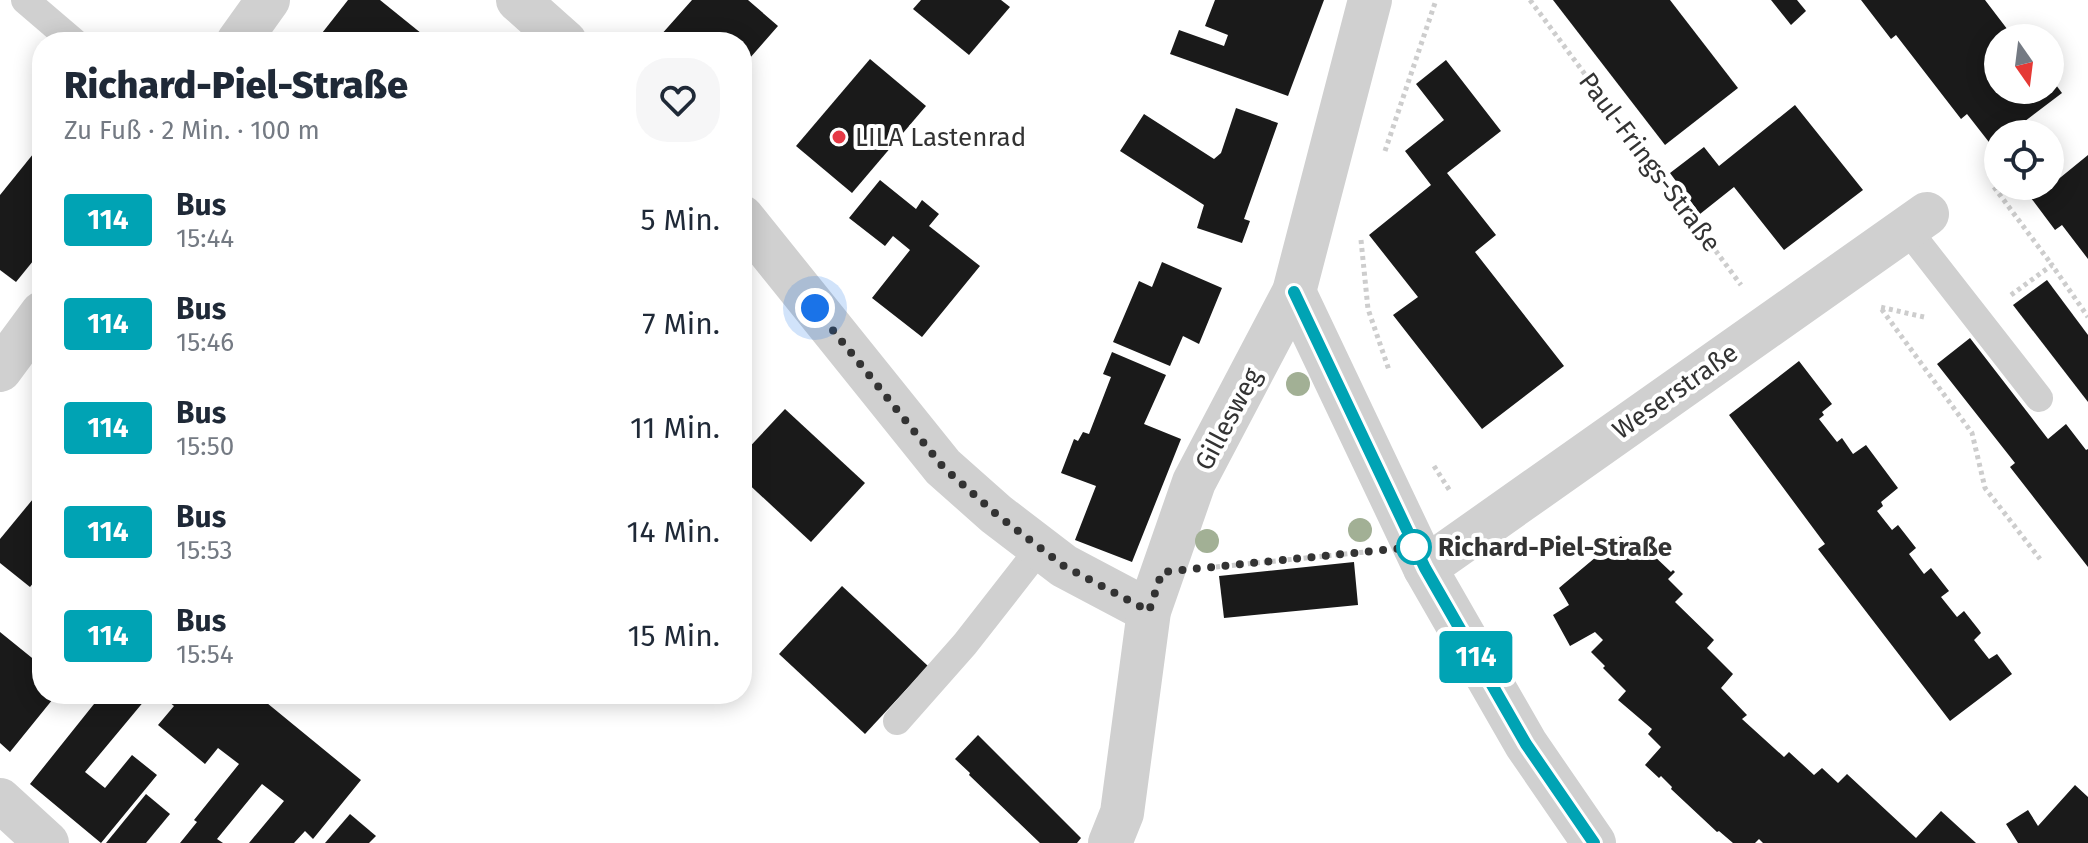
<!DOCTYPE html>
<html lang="de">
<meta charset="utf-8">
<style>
body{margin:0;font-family:"Fira Sans",sans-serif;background:#f6f6f7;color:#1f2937;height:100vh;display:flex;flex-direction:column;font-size:30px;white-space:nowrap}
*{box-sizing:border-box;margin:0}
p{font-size:26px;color:#747a83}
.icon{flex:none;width:44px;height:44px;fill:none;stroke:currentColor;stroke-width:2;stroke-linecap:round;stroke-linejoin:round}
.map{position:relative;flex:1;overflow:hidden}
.drawer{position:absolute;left:32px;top:32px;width:720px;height:672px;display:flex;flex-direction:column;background:#fff;border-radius:32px;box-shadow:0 4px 20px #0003}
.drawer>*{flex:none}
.badge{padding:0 16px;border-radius:6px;font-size:28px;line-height:52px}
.needle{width:52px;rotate:166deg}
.buttons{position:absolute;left:1984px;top:24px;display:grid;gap:16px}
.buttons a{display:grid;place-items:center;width:80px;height:80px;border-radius:50%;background:#fff;box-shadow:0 4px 20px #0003;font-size:40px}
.you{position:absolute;width:40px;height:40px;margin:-20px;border:6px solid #fff;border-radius:50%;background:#1a73e8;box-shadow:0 0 0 12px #1a73e833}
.map>.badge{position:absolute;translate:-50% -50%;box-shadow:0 0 0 4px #fff}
.round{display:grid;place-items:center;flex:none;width:84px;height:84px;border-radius:32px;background:#f6f6f7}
.headline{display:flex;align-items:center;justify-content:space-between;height:136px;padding:0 32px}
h1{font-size:38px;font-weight:800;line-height:60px}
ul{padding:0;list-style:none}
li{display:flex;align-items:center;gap:24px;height:104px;padding:0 32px}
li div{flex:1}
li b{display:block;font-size:30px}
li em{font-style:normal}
li .badge{min-width:88px;font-weight:700;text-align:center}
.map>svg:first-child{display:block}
.building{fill:#1a1a1a}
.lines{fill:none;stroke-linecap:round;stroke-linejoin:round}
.path{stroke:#cdcdcd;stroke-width:5;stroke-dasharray:4 4;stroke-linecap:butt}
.lane{stroke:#d0d0d0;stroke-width:28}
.street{stroke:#d0d0d0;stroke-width:44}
.tree{fill:#a2b095}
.line-casing{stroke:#fff;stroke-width:18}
.line{stroke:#00a3b4;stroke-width:12}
.walk{stroke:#333;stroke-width:8;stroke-dasharray:0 14.4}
.poi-dot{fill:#e63946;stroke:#fff;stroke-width:3}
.stop-dot{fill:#fff;stroke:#00a3b4;stroke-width:4}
.labels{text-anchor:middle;stroke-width:8;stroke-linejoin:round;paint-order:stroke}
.poi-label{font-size:26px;fill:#333;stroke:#fff;text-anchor:start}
.street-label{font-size:26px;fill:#333;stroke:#fff}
.stop-label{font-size:26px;font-weight:bold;fill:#333;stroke:#fff;text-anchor:start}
</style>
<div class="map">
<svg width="2088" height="843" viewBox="0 0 2088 843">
<rect width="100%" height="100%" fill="#fff"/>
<g class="building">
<path d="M348,0H380L432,42H315Z"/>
<path d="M692,0H748L778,26L742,67V42H667L660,36Z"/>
<path d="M921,0H1001L1010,7L969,55L913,9Z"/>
<path d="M1215,0H1324L1288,96L1170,54L1179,30L1224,46L1228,35L1205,26Z"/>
<path d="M1553,0H1670L1738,88L1665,145Z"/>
<path d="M1771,0H1797L1806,11L1791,25Z"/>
<path d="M1861,0H1985L2014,38H1998V90H2050V77L2062,93L2008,134H1998V142L1992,146L1967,114L1961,119L1896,35L1891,39Z"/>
<path d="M870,59L926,106L852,193L796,146Z"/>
<path d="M1446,60L1501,131L1447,173L1496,235L1475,252L1564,366L1482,429L1393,315L1418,297L1369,235L1431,185L1405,151L1444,120L1416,84Z"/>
<path d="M1795,105L1863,190L1784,250L1734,187L1700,214L1670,173L1704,147L1719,166Z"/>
<path d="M1236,108L1278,123L1244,219L1250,221L1242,243L1197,228L1204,205L1120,151L1144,114L1214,159L1221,153Z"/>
<path d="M42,143V250L16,282L0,270V195Z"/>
<path d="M2088,155V259L2062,225L2055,230L2031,198L2050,186Z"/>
<path d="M880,180L916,209L922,200L939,214L929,226L980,266L922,337L872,298L910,250L893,236L885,246L849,218Z"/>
<path d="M1162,262L1222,288L1199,344L1183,336L1170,366L1113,342L1139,281L1152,287Z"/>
<path d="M2047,280L2088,335V402L2013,305Z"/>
<path d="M742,334L750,341L742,350Z"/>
<path d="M1970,338L2048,439L2066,424L2086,450L2088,449V567L2010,467L2015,463L1937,364Z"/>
<path d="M1112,352L1166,375L1144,424L1181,439L1132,562L1075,540L1096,486L1061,473L1074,439L1078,441L1083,432L1089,434L1111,377L1103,374Z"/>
<path d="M1799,361L1832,404L1822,412L1824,415L1819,419L1837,442L1842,438L1853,454L1866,445L1898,488L1881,502L1883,506L1877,511L1892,530L1898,525L1916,548L1909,554L1924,574L1931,568L1949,591L1941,597L1957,617L1964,611L1979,630L1981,633L1974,640L1989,659L1997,654L2012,674L1950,721L1818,549L1825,544L1729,415Z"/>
<path d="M785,409L865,483L811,542L742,478V455Z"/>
<path d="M33,499L42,507V572L30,587L0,563V539Z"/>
<path d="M1621,536L1636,559L1651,553L1671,572L1673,570L1675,572L1668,579L1683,594L1675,602L1714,640L1707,648L1733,674L1721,688L1747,715L1742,719L1784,757L1789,752L1814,775L1822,768L1838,783L1847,774L1916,838L1941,811L1976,843H1763L1759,839L1755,843H1733L1719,831L1717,832L1671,789L1672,787L1661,776L1659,778L1645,765L1661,747L1648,734L1652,729L1618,700L1626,691L1603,668L1605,666L1591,652L1603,640L1595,632L1570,646L1553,615L1569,605L1559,588Z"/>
<path d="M1354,562L1358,605L1224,618L1219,576Z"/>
<path d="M842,586L928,666L865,734L779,654Z"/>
<path d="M0,632L42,666V694H57L10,752L0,743Z"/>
<path d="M102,694H150L85,772L105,788L132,755L157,775L101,843L30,784Z"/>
<path d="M159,694H256L361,780L313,839L305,831L294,843H249L284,801L262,784L217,839L223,843H180L197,822L194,820L239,764L218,748L205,764L158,725L174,706Z"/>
<path d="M978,735L1081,838L1077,843H1040L969,775L970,773L955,759Z"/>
<path d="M2075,785L2088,797V843H2018L2006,824L2028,810L2038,826Z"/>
<path d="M146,794L170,814L146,843H106Z"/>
<path d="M350,814L376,836L369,843H325Z"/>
</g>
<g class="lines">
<g class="path">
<path d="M1530,0L1741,285"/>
<path d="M1385,151L1436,0"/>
<path d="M1994,187L2052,265"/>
<path d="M1361,240L1368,309L1389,370"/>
<path d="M2011,295L2052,265L2088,317"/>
<path d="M1924,317L1880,307L1972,433L1985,488L2040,559"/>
<path d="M1434,466L1450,491"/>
<path d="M1216,567L1365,552"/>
</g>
<g class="lane">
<path d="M25,0L74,42"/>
<path d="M1907,229L2039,398"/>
<path d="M897,721L965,644L1040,548"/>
</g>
<g class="street">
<path d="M518,0L565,42"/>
<path d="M238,42L268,0"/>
<path d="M742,217L943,467L996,514L1064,566L1149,611"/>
<path d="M1294,292L1425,568L1526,744L1594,843"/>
<path d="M0,370L42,313"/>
<path d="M1425,568L1927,214"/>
<path d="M0,800L47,843"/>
<path d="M1110,843L1122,813L1149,611L1194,482L1294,292L1370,0"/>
</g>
</g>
<g class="tree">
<circle cx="1298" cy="384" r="12"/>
<circle cx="1360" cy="530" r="12"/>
<circle cx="1207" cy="541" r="12"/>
</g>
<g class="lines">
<defs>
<path id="line" d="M1294,292L1425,568L1526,744L1594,843"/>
</defs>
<use href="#line" class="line-casing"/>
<use href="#line" class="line"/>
<path class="walk" d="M815,308L943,467L996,514L1064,566L1149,611L1162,572L1414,547"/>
</g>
<circle class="poi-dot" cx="839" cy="137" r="8"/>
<circle class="stop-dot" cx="1414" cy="547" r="16"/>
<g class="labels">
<g class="poi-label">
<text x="855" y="146">LILA Lastenrad</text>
</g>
<g class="street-label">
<text transform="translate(1650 162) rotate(53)" y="9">Paul-Frings-Straße</text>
<text transform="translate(1675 391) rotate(-35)" y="9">Weserstraße</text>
<text transform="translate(1228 419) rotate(-62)" y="9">Gillesweg</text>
</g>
<g class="stop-label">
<text x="1438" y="556">Richard-Piel-Straße</text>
</g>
</g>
</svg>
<div class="buttons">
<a><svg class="needle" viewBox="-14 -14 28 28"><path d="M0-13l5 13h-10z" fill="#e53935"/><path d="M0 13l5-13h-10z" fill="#747a83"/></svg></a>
<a><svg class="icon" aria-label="locate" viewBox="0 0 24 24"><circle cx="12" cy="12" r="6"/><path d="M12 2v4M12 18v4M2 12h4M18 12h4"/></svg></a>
</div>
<div class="you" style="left:815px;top:308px"></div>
<b class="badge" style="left:1476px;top:657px;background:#00a3b4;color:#fff">114</b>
<section class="drawer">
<div class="headline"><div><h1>Richard-Piel-Straße</h1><p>Zu Fuß · 2 Min. · 100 m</p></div><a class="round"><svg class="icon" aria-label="heart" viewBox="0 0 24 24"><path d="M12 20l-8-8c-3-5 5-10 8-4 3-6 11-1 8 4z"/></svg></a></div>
<ul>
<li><span class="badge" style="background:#00a3b4;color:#fff">114</span><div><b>Bus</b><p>15:44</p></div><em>5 Min.</em></li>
<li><span class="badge" style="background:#00a3b4;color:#fff">114</span><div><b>Bus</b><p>15:46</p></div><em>7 Min.</em></li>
<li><span class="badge" style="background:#00a3b4;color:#fff">114</span><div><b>Bus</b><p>15:50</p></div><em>11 Min.</em></li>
<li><span class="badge" style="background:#00a3b4;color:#fff">114</span><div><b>Bus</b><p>15:53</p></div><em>14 Min.</em></li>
<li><span class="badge" style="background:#00a3b4;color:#fff">114</span><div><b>Bus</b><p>15:54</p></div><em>15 Min.</em></li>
</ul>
</section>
</div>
